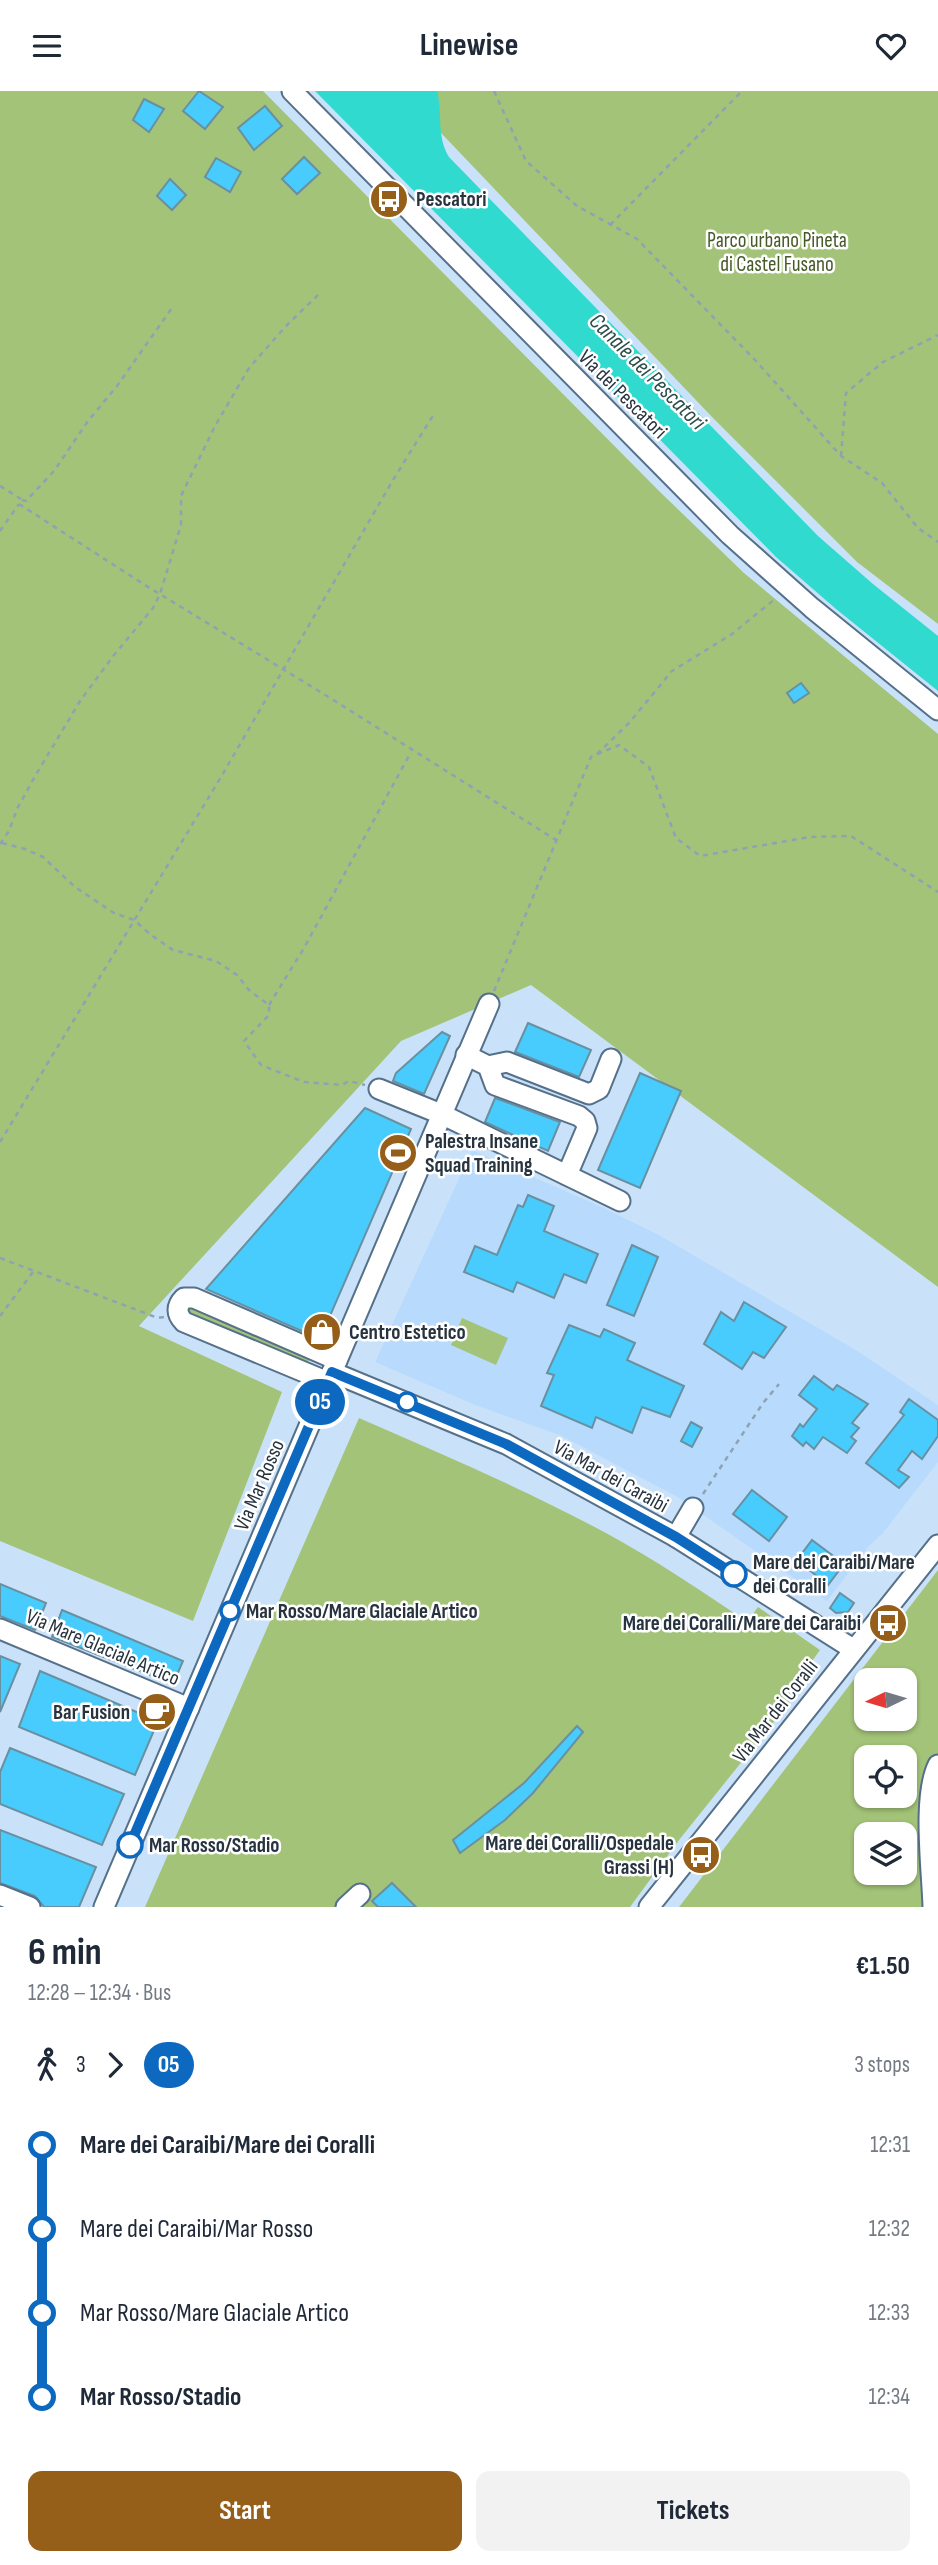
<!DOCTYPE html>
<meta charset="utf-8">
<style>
body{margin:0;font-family:"Sofia Sans Condensed",sans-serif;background:#f2f2f3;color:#1f2937;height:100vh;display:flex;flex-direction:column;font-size:26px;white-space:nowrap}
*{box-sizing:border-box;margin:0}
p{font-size:23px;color:#747a83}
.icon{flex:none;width:38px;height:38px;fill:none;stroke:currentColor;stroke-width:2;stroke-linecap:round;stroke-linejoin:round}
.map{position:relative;height:1816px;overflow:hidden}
.drawer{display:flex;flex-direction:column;background:#fff;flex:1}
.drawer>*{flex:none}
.badge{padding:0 14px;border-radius:23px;font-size:24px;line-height:46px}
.needle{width:46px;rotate:265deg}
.controls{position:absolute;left:854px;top:1577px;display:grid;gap:14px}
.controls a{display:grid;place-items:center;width:63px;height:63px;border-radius:14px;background:#fff;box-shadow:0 2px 5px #0004;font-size:35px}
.map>.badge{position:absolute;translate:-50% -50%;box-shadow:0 0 0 4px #fff}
.legs{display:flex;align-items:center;gap:10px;height:77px;padding:0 28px;font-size:23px}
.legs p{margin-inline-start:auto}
.head{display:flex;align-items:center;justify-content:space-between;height:119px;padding:0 28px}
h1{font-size:38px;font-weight:700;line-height:52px}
.button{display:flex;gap:14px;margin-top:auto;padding:14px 28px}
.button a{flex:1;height:80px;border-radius:14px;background:#965f19;color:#fff;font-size:28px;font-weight:700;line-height:80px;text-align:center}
.button a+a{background:#f2f2f3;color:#1f2937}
ul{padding:0 28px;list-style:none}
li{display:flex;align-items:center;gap:24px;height:84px;font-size:26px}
li i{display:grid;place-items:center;width:10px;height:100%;margin:0 9px;background:currentColor}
li i::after{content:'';width:18px;height:18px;margin:-9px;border:5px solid;border-radius:50%;background:#fff}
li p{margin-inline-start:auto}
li:first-child i{background:linear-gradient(#0000 50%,currentColor 0)}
li:last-child i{background:linear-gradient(currentColor 50%,#0000 0)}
header{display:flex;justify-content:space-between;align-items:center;height:91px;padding:0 28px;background:#fff;font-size:32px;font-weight:700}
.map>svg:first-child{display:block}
.built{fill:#b8dbfd}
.green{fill:#a3c378;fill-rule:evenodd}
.water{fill:#31dace}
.building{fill:#48ccfd;stroke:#6890a1;stroke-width:2}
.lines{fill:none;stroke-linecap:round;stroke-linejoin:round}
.minor-casing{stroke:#557089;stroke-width:23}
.path{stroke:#8ea2b4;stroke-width:2.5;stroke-dasharray:5 5;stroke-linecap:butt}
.minor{stroke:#fff;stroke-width:19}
.line-1-casing{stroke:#fff;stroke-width:16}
.line-1{stroke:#0c69bf;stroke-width:10}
.stop-1-dot{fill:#fff;stroke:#0c69bf;stroke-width:3.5}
.labels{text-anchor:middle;stroke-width:5;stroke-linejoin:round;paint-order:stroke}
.poi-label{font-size:21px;font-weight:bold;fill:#27333e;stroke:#fff;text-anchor:start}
.park-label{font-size:21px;fill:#465a28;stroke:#fff}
.street-label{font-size:21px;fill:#27333e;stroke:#fff}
.stop-label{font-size:21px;font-weight:bold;fill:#27333e;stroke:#fff;text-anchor:start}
.water-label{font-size:23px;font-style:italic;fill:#2e4e4b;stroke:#fff}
</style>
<header><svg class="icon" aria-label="menu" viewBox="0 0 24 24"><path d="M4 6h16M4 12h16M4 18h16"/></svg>Linewise<svg class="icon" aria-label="heart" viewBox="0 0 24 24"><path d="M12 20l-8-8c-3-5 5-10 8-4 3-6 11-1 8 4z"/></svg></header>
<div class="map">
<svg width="938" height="1816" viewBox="0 0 938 1816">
<rect width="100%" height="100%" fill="#cae2f9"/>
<path class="built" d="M472,1059L604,1117L659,1144L856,1259L938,1314V1371L883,1442L869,1455L827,1510L676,1405L624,1378L562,1345L475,1314L375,1271Z"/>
<g class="green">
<path d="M0,0H263L659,400L744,482L938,643V1196L531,894L401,950L139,1235L282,1301L193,1530L0,1450Z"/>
<path d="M401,0H938V533L857,471L714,328Z"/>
<path d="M188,1214L309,1267L310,1269L305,1272L187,1221Z"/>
<path d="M462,1227L508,1247L496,1274L451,1254Z"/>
<path d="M359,1327C442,1363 526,1399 606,1442C655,1469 701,1499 747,1531L758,1516L820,1559L810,1573L816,1578L679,1749L630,1816H145Z"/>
<path d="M938,1479V1816H679ZM866,1589H905V1628H866ZM866,1666H905V1704H866ZM866,1743H905V1782H866Z"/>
</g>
<path class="water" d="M315,0H437C443,23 436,44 449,66L818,445L873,493L938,545V600L836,518L776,466Z"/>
<g class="building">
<path d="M199,0L223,16L205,38L183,20Z"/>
<path d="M144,8L164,18L149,41L133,29Z"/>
<path d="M265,15L282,35L254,59L238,37Z"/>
<path d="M304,66L320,82L297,103L282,88Z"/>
<path d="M216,67L241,81L230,101L205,86Z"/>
<path d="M170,88L186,104L172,119L157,105Z"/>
<path d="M801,592L809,602L794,612L787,602Z"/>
<path d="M528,932L591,959L579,986L515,961Z"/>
<path d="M442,941L450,945L424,1003L393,990L396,982Z"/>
<path d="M640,982L681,1000L640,1097L598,1079Z"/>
<path d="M495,1007L560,1031L548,1060L485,1031Z"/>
<path d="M365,1017L411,1038L320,1248L206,1198Z"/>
<path d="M528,1104L554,1115L544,1140L598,1163L586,1192L564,1183L554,1207L517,1191L513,1201L464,1181L475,1155L497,1164L518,1114L523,1116Z"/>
<path d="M632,1154L658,1166L634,1225L607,1214Z"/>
<path d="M744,1211L786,1236L764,1267L753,1261L742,1278L704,1253L721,1221L734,1230Z"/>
<path d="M569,1234L600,1246L604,1238L635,1252L627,1269L684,1295L670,1326L642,1316L632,1342L596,1326L592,1337L541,1315L554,1284L547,1282Z"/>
<path d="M814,1285L833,1299L837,1294L868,1313L852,1332L859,1337L851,1346L856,1350L847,1362L823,1346L814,1358L806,1351L803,1355L792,1345L800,1333L803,1336L817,1318L799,1304Z"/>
<path d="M909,1308L938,1329V1345L922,1368L912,1360L898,1379L909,1386L899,1397L866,1372L904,1324L900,1321Z"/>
<path d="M691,1331L702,1337L692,1356L681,1350Z"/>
<path d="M752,1399L787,1426L769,1450L733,1423Z"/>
<path d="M812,1449L844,1473L828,1494L797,1469Z"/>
<path d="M0,1493L46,1512L35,1539L0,1525Z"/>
<path d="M840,1502L854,1512L848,1521L836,1522L830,1517Z"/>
<path d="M62,1519L183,1570L173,1593L52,1546Z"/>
<path d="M0,1565L20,1573L0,1621Z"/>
<path d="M40,1580L158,1630L135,1684L19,1636Z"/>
<path d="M577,1635L583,1641L533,1702L505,1729L460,1762L453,1749L524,1692Z"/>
<path d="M10,1657L124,1703L102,1754L0,1713V1681Z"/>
<path d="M0,1739L96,1776L79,1816H44L35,1805L0,1792Z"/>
<path d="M392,1792L416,1816H378L372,1810Z"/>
</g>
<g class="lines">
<defs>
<g id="minor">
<path d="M292,0L730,444L812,517L938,619"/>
<path d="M466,964L488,975L495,994L579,1025L585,1030L587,1037L567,1084"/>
<path d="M488,975L507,971L589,1003L599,998L611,968"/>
<path d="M379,998L441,1023L620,1110"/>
<path d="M332,1281L506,1353L676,1446L853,1558"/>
<path d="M328,1291L184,1231C176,1223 176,1215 184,1207H194L337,1269"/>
<path d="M676,1446L693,1417"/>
<path d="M0,1538L189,1617"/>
<path d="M0,1804L30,1816"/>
<path d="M104,1816L489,913"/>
<path d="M346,1816L360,1803"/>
<path d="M649,1816L938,1454"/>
<path d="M933,1816C932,1779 922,1706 938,1674"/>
</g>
</defs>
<use href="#minor" class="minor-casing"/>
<g class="path">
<path d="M494,0L526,70L577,115L637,148L756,270L841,365L882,392L918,437L938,451"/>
<path d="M610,134L742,0"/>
<path d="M841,365L846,302L883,271L938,244"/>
<path d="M0,395L21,408"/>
<path d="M22,409L26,410L54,380L88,330L117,295L174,214"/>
<path d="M19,413L145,494L327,605L556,749"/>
<path d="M0,440L19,413"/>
<path d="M597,663L629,632L672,580L732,543L775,508"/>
<path d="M2,752L25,758L43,766L75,796L114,822L134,829L151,844L173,859L216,870L237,884L249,899L269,914V924L244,950L261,974L304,991L342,994L349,990L365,994"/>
<path d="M0,753L9,740L17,718L34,687L80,610L114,564L153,517L160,503L181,434V405L215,335L249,277L286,235L320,202"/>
<path d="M494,900L591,666L619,654L649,676L676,747L700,765L810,746L851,745L938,801"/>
<path d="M269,914L304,857L411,661"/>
<path d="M0,1051L221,686L393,389L434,323"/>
<path d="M0,1167L158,1227L164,1226"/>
<path d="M0,1225L33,1181"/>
<path d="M703,1403L763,1312L779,1293"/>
</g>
<use href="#minor" class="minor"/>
</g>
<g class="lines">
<defs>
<path id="line-1" d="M130,1754L332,1281L506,1353L676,1446L734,1483"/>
</defs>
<use href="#line-1" class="line-1-casing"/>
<use href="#line-1" class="line-1"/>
</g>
<defs>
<symbol id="bus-disc" viewBox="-11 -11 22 22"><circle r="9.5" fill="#965f19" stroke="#fff"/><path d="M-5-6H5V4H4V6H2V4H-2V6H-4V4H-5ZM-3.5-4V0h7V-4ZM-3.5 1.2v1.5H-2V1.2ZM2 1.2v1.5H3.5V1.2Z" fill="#fff"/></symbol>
<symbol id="stadium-disc" viewBox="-11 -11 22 22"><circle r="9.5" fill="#965f19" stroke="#fff"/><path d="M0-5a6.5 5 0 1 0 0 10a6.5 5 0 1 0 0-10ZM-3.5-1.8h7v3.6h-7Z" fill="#fff"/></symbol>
<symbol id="shop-disc" viewBox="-11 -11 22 22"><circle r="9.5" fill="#965f19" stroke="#fff"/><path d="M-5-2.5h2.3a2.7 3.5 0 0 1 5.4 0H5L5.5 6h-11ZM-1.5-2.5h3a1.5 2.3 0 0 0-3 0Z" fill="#fff"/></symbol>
<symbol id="cafe-disc" viewBox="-11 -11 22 22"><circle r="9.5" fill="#965f19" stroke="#fff"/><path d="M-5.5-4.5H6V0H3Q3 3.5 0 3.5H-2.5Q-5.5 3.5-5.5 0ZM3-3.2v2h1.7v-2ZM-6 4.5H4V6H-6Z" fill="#fff"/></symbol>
</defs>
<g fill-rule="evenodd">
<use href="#bus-disc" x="367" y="86" width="44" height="44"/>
<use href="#stadium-disc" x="376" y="1040" width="44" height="44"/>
<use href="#shop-disc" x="300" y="1219" width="44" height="44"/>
<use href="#bus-disc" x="866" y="1510" width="44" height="44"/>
<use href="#cafe-disc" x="135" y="1599" width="44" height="44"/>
<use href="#bus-disc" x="679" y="1742" width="44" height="44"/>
</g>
<g class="stop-1-dot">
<circle cx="407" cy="1311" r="9"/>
<circle cx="734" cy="1483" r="12"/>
<circle cx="230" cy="1520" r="9"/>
<circle cx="130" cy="1754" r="12"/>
</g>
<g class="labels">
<g class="poi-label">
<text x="416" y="115">Pescatori</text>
<text x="425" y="1057">Palestra Insane<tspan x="425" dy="24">Squad Training</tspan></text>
<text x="349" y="1248">Centro Estetico</text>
<text x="861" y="1539" text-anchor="end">Mare dei Coralli/Mare dei Caraibi</text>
<text x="130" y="1628" text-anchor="end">Bar Fusion</text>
<text x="674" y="1759" text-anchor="end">Mare dei Coralli/Ospedale<tspan x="674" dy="24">Grassi (H)</tspan></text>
</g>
<g class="park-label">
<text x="777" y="156">Parco urbano Pineta<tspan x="777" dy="24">di Castel Fusano</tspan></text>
</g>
<g class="street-label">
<text transform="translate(623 303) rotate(45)" y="7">Via dei Pescatori</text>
<text transform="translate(611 1385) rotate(29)" y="7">Via Mar dei Caraibi</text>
<text transform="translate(259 1394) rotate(-67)" y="7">Via Mar Rosso</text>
<text transform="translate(103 1556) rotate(23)" y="7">Via Mare Glaciale Artico</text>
<text transform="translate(775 1620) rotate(-52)" y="7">Via Mar dei Coralli</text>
</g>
<g class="stop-label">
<text x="753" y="1478">Mare dei Caraibi/Mare<tspan x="753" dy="24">dei Coralli</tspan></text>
<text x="246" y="1527">Mar Rosso/Mare Glaciale Artico</text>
<text x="149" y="1761">Mar Rosso/Stadio</text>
</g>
<g class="water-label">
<text transform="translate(648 280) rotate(45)" y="8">Canale dei Pescatori</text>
</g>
</g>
</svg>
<div class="controls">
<a><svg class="needle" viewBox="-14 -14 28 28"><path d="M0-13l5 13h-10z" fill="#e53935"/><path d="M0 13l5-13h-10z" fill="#747a83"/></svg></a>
<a><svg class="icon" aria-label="locate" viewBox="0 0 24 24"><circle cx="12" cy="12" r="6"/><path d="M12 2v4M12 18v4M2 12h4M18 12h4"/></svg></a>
<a><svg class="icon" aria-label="layers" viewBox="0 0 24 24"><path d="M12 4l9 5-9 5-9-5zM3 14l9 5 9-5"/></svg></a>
</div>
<b class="badge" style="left:320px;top:1311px;background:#0c69bf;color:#fff">05</b>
</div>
<section class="drawer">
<div class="head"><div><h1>6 min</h1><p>12:28 – 12:34 · Bus</p></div><b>€1.50</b></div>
<div class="legs"><svg class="icon" aria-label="walk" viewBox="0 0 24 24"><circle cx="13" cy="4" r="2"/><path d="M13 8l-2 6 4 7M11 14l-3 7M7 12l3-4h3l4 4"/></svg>3<svg class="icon" aria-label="forward" viewBox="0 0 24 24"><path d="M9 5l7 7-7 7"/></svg><b class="badge" style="background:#0c69bf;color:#fff">05</b><p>3 stops</p></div>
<ul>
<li><i style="color:#0c69bf"></i><b>Mare dei Caraibi/Mare dei Coralli</b><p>12:31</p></li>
<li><i style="color:#0c69bf"></i><span>Mare dei Caraibi/Mar Rosso</span><p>12:32</p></li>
<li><i style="color:#0c69bf"></i><span>Mar Rosso/Mare Glaciale Artico</span><p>12:33</p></li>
<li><i style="color:#0c69bf"></i><b>Mar Rosso/Stadio</b><p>12:34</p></li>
</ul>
<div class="button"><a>Start</a><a>Tickets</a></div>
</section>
